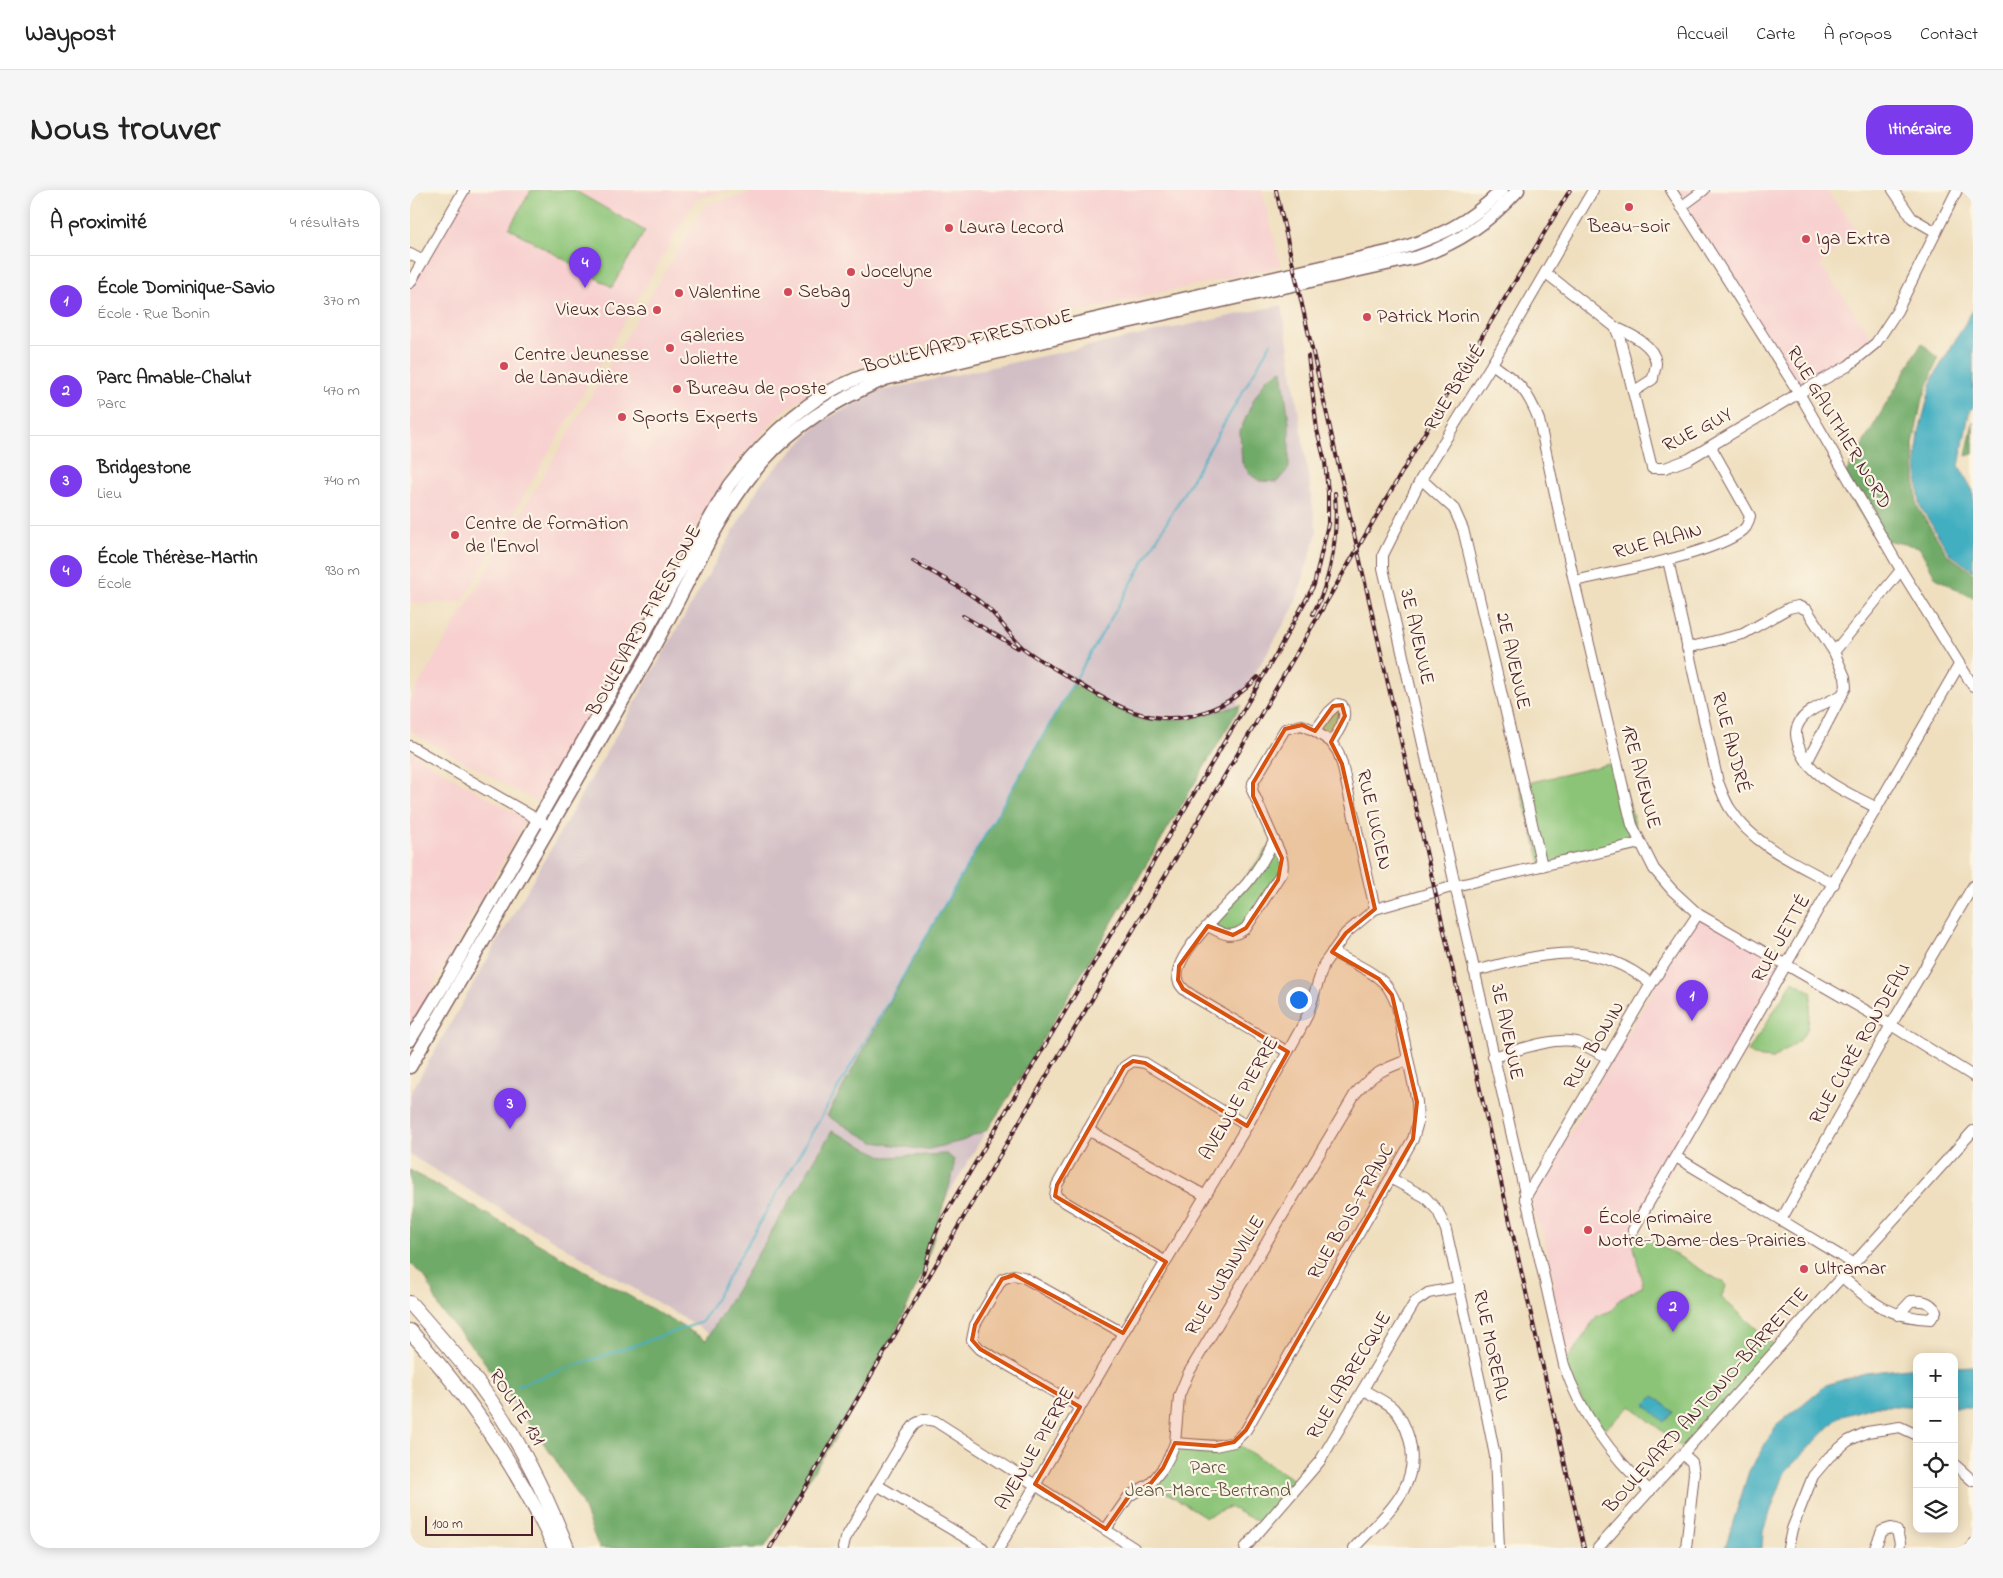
<!DOCTYPE html>
<html lang="fr">
<head>
<meta charset="utf-8">
<style>
  :root { --surface:#fff; --page:#f6f6f6; --text:#222; --muted:#767676; --line:#e0e0e0; --accent:#7c3aed }
  body { margin:0; font-family:"Indie Flower",sans-serif; background:var(--page); color:var(--text) }
  .controls { position:absolute; right:15px; bottom:15px; display:grid; overflow:hidden; border-radius:10px; box-shadow:0 2px 12px #0003 }
  .controls button { width:45px; height:45px; display:grid; place-items:center; padding:0; border:0; border-bottom:1px solid var(--line); background:var(--surface); color:var(--text); font:25px sans-serif }
  .scale { position:absolute; left:15px; bottom:12px; width:108px; box-sizing:border-box; padding-left:5px; border:2px solid #4a1f2b; border-top:0; font-size:14px; line-height:18px; white-space:nowrap; color:#4a1f2b; -webkit-text-stroke:4px #fcf5e5; paint-order:stroke }
  .you { position:absolute; left:888px; top:809px; width:18px; height:18px; margin:-12px; border:4px solid #fff; border-radius:50%; background:#1a73e8; box-shadow:0 0 0 8px #1a73e833 }
  .badge { display:grid; place-items:center; width:32px; height:32px; border-radius:50%; background:var(--accent); color:#fff; font-size:16px; font-weight:700 }
  .pin { position:absolute; translate:-50% -41px; filter:drop-shadow(0 1px 2px #0008) }
  .pin::after { content:''; position:absolute; top:26px; width:18px; height:15px; background:inherit; clip-path:polygon(0 0,100% 0,50% 100%) }
  .list { margin:0; padding:0; list-style:none }
  h2 { display:flex; justify-content:space-between; align-items:center; height:65px; margin:0; padding:0 20px; font-size:21px }
  h2 small { font-size:16px; font-weight:400; color:var(--muted) }
  .list li { display:grid; grid-template-columns:32px 1fr auto; gap:15px; align-items:center; box-sizing:border-box; height:90px; padding:0 20px; border-top:1px solid var(--line) }
  .list b { display:block; font-size:19px; white-space:nowrap }
  .list p { margin:0; font-size:16px; white-space:nowrap; color:var(--muted) }
  .list em { font-size:16px; font-style:normal; color:var(--muted) }
  .icon { flex:none; width:28px; height:28px; fill:none; stroke:currentColor; stroke-width:2; stroke-linecap:round; stroke-linejoin:round }
  .map { position:relative; flex:none; width:1563px; height:1358px; overflow:hidden; border-radius:20px }
  header { display:flex; align-items:center; gap:30px; box-sizing:border-box; height:70px; padding:0 25px; background:var(--surface); border-bottom:1px solid var(--line) }
  header strong { font-size:24px }
  nav { display:flex; gap:28px; margin-inline-start:auto; font-size:18px }
  .intro { display:flex; align-items:center; justify-content:space-between; box-sizing:border-box; height:120px; padding:0 30px }
  h1 { margin:0; font-size:35px }
  .button { padding:12px 22px; border-radius:20px; background:var(--accent); color:#fff; font-size:18px; font-weight:700 }
  main { display:flex; gap:30px; padding:0 30px }
  aside { flex:1; background:var(--surface); border-radius:20px; box-shadow:0 2px 12px #0003 }
  .map>svg:first-child { display:block }
  .built { fill:#f7d0cf }
  .industrial { fill:#d2bec5 }
  .green { fill:#8bc477; stroke:#6a7251 }
  .forest { fill:#70aa68; stroke:#5d644a }
  .water { fill:#43afc1; stroke:#466776 }
  .lines { fill:none; stroke-linecap:round; stroke-linejoin:round }
  .stream { stroke:#43afc1; stroke-width:2 }
  .minor-casing { stroke:#84625f; stroke-width:12 }
  .major-casing { stroke:#84625f; stroke-width:15 }
  .highway-casing { stroke:#84625f; stroke-width:16 }
  .minor { stroke:#fff; stroke-width:10 }
  .major { stroke:#fff; stroke-width:12 }
  .highway { stroke:#fff; stroke-width:14 }
  .rail-casing { stroke:#4a1f2b; stroke-width:4 }
  .rail { stroke:#fcf5e5; stroke-width:2; stroke-dasharray:5.5; stroke-linecap:butt }
  .marked { fill:#d8530f; fill-opacity:0.2; stroke:#d8530f; stroke-width:4; stroke-linejoin:round }
  .poi-dot { fill:#d1495b; stroke:#fcf5e5; stroke-width:2 }
  .labels { text-anchor:middle; dominant-baseline:central; stroke-width:4.5; stroke-linejoin:round; paint-order:stroke }
  .poi-label { font-size:20px; fill:#4a1f2b; stroke:#fcf5e5; text-anchor:start }
  .street-label { font-size:20px; fill:#4a1f2b; stroke:#fcf5e5 }
  .park-label { font-size:20px; fill:#5e5142; stroke:#fcf5e5 }
</style>
</head>
<body>
<header>
<strong>Waypost</strong>
<nav><a>Accueil</a><a>Carte</a><a>À propos</a><a>Contact</a></nav>
</header>
<div class="intro"><h1>Nous trouver</h1><a class="button">Itinéraire</a></div>
<main>
<aside>
<h2>À proximité<small>4 résultats</small></h2>
<ul class="list">
<li><span class="badge">1</span><div><b>École Dominique-Savio</b><p>École · Rue Bonin</p></div><em>370 m</em></li>
<li><span class="badge">2</span><div><b>Parc Amable-Chalut</b><p>Parc</p></div><em>470 m</em></li>
<li><span class="badge">3</span><div><b>Bridgestone</b><p>Lieu</p></div><em>740 m</em></li>
<li><span class="badge">4</span><div><b>École Thérèse-Martin</b><p>École</p></div><em>930 m</em></li>
</ul>
</aside>
<div class="map">
<svg width="1563" height="1358" viewBox="0 0 1563 1358">
  <rect width="100%" height="100%" fill="#fcf5e5"/>
  <filter id="ink" filterUnits="userSpaceOnUse"><feTurbulence type="fractalNoise" baseFrequency=".02" numOctaves="2"/><feDisplacementMap in="SourceGraphic" scale="10" xChannelSelector="R" yChannelSelector="G"/><feConvolveMatrix kernelMatrix="1 2 1 2 8 2 1 2 1" color-interpolation-filters="sRGB"/></filter>
  <filter id="wash" filterUnits="userSpaceOnUse"><feTurbulence type="fractalNoise" baseFrequency=".0096" numOctaves="4" result="noise"/><feDisplacementMap in="SourceGraphic" scale="20" xChannelSelector="R" yChannelSelector="G"/><feGaussianBlur stdDeviation="1.12" result="paint"/><feColorMatrix in="noise" values="0 0 0 0 0 0 0 0 0 0 0 0 0 0 0 0 0 1.4 0 .05"/><feComposite in="paint" operator="in"/></filter>
  <g filter="url(#wash)">
    <rect width="100%" height="100%" fill="#efdfbf"/>
    <g class="built">
      <polygon points="57,0 319,0 286,9 52,412 0,413 0,99"/>
      <polygon points="350,0 852,0 871,76 488,161 429,185 371,222 320,280 127,612 0,541 0,509 295,15"/>
      <polygon points="1267,0 1416,0 1448,42 1410,74 1463,149 1445,165 1388,198"/>
      <polygon points="0,562 116,630 0,837"/>
      <polygon points="1288,724 1377,775 1222,1049 1233,1097 1209,1110 1201,1121 1187,1126 1157,1171 1143,1104 1145,1095 1133,1041 1127,1033 1123,1011 1179,909"/>
    </g>
    <polygon class="industrial" points="872,115 907,343 884,417 416,1213 0,965 0,904 351,293 410,233 465,202"/>
    <g class="green">
      <polygon points="121,0 164,0 235,41 202,97 99,38"/>
      <polygon points="928,514 935,520 921,552 905,541"/>
      <polygon points="1208,572 1230,653 1132,676 1109,595"/>
      <polygon points="864,650 874,675 836,738 823,745 798,736"/>
      <polygon points="1383,791 1402,802 1397,840 1390,850 1363,869 1351,868 1338,862"/>
      <polygon points="1226,1041 1317,1095 1311,1107 1368,1158 1273,1258 1221,1216 1189,1244 1154,1175 1187,1126 1201,1121 1209,1110 1233,1096 1222,1048"/>
      <polygon points="824,1252 890,1294 854,1335 819,1317 796,1327 741,1293 765,1253"/>
    </g>
    <g class="forest">
      <polygon points="1512,153 1528,168 1511,214 1503,255 1507,316 1537,364 1563,383 1563,408 1526,388 1509,357 1465,348 1431,291"/>
      <polygon points="872,180 879,232 879,278 867,292 850,291 841,285 832,273 830,241 844,209 857,188"/>
      <polygon points="1563,232 1563,264 1556,266"/>
      <polygon points="663,494 731,530 779,529 831,515 595,913 577,940 552,951 515,960 464,952 417,926 498,779"/>
      <polygon points="422,941 475,967 537,964 544,970 544,980 514,1080 482,1149 424,1250 354,1358 189,1358 172,1314 145,1269 70,1166 31,1121 17,1090 0,1073 0,980 296,1150"/>
    </g>
    <g class="water">
      <polygon points="1563,120 1563,217 1559,223 1549,276 1563,301 1563,381 1539,363 1510,316 1506,272 1509,242 1523,188"/>
      <polygon points="1563,1176 1563,1217 1544,1217 1544,1177"/>
      <polygon points="1507,1177 1507,1216 1466,1216 1429,1227 1375,1282 1353,1341 1352,1358 1315,1358 1339,1281 1366,1236 1416,1195 1455,1183"/>
      <polygon points="1244,1206 1263,1222 1254,1232 1235,1215"/>
    </g>
    <g class="lines">
      <polyline class="stream" points="108,1195 292,1132 861,153"/>
    </g>
  </g>
  <g filter="url(#ink)">
    <g class="lines">
      <g class="minor-casing">
        <g id="minor">
          <path d="M1183,0L1082,174L1011,289L973,365V378L1154,1175C1171,1224 1202,1267 1240,1301"/>
          <polyline points="1261,0 1389,203 1491,380 1563,496"/>
          <polyline points="1483,0 1502,28 1526,42"/>
          <polyline points="1271,17 1294,0"/>
          <polyline points="0,64 13,71"/>
          <polyline points="1136,83 1205,137 1210,149 1242,278 1255,278 1279,269 1389,203 1438,176 1466,153 1487,121 1547,0"/>
          <polyline points="0,93 54,0"/>
          <path d="M1205,137C1220,144 1244,154 1246,173C1246,178 1243,184 1243,189L1223,202"/>
          <path d="M1082,174C1109,193 1117,199 1129,230L1164,391L1222,635L1244,679L1262,700L1288,724L1481,835L1563,886"/>
          <polyline points="1011,289 1044,319 1053,339 1132,676"/>
          <path d="M1258,370L1308,592C1312,601 1315,612 1321,620C1344,656 1388,674 1424,694"/>
          <path d="M1164,391C1199,383 1317,362 1336,337C1338,334 1339,329 1340,326L1301,257"/>
          <polyline points="1277,458 1333,444 1379,418 1388,416 1397,420 1424,462 1435,487 1436,497 1397,572"/>
          <polyline points="1424,462 1491,380"/>
          <path d="M1432,505C1419,512 1394,520 1388,535C1385,540 1386,548 1388,554C1398,588 1439,603 1467,618"/>
          <path d="M921,552L905,541L919,522L928,514L932,515C939,527 928,542 921,552L928,562L932,574L965,719"/>
          <polyline points="0,556 139,636"/>
          <path d="M798,736C813,744 821,750 836,738L872,682C875,670 869,661 864,650"/>
          <path d="M1064,781C1131,765 1182,746 1241,794"/>
          <path d="M878,862L783,806C777,802 769,797 768,789C762,764 822,712 838,692C848,679 857,665 864,650L842,600L843,593L875,539L892,535L905,541"/>
          <path d="M1083,867C1105,861 1145,846 1167,852C1177,856 1188,863 1198,868"/>
          <polyline points="678,940 794,1005"/>
          <polyline points="1266,967 1444,1074"/>
          <polyline points="982,989 1015,1007 1028,1021 1036,1040 1071,1196 1085,1266 1089,1358"/>
          <polyline points="1115,1008 1241,794 1288,724"/>
          <polyline points="1371,1030 1481,835 1563,696"/>
          <polyline points="1223,1040 1549,475"/>
          <polyline points="756,1072 645,1006 647,995 714,877 723,871 735,873 837,936"/>
          <path d="M1432,1087C1464,1114 1478,1127 1521,1129L1526,1121C1520,1111 1512,1110 1501,1111L1488,1125"/>
          <polyline points="670,1217 570,1159 562,1150 565,1135 592,1089 604,1085 613,1087 713,1143"/>
          <path d="M765,1253L805,1256L824,1252L836,1240L1003,949L1008,932L1007,912L987,816C984,809 981,801 976,795C962,780 939,771 922,762"/>
          <polyline points="1273,1264 1282,1272 1284,1283 1276,1358"/>
          <polyline points="1544,1274 1563,1291"/>
          <polyline points="467,1295 573,1358"/>
          <path d="M696,1339L719,1306L741,1293L753,1278L759,1267L765,1253L769,1206L778,1184L945,904C962,884 973,879 998,870"/>
          <polyline points="433,1358 435,1349 497,1244 505,1234 514,1229 525,1231 724,1358"/>
          <polyline points="589,1358 713,1143 837,936 890,840 897,826 914,774 936,743 965,719 1045,696 1230,653"/>
          <polyline points="835,1358 910,1271 1005,1112 1018,1103 1049,1097"/>
          <path d="M944,1358C974,1325 1013,1297 999,1248C996,1238 991,1226 983,1218C975,1211 963,1206 954,1200"/>
          <polyline points="1188,1358 1563,941"/>
          <polyline points="1378,1358 1382,1339 1403,1286 1419,1267 1438,1251 1457,1242 1490,1237 1507,1245"/>
          <polyline points="1465,1358 1472,1341 1481,1338 1487,1341 1490,1353 1489,1358"/>
          <polyline points="1561,1358 1563,1354"/>
        </g>
      </g>
      <g class="major-casing">
        <g id="major">
          <path d="M0,850L39,786L319,295C346,260 377,227 415,204C470,172 541,163 603,148C730,118 858,89 986,60C1030,46 1058,34 1092,0"/>
          <path d="M0,877C80,739 161,602 240,463C276,401 307,322 355,269C388,232 430,208 475,189L690,138L1008,67C1050,52 1078,33 1108,0"/>
        </g>
      </g>
      <g class="highway-casing">
        <g id="highway">
          <path d="M0,1113C24,1140 49,1168 71,1197C107,1245 135,1302 157,1358"/>
          <path d="M0,1141C60,1207 107,1277 145,1358"/>
        </g>
      </g>
      <use href="#minor" class="minor"/>
      <use href="#major" class="major"/>
      <use href="#highway" class="highway"/>
      <g class="rail-casing">
        <g id="rail">
          <polyline points="866,0 1174,1358"/>
          <path d="M503,371C526,385 553,397 574,415C589,427 598,444 612,457C626,469 644,478 660,488C680,501 701,514 724,522C770,538 815,521 848,487"/>
          <path d="M903,424C923,386 928,345 925,303"/>
          <polyline points="553,426 608,458"/>
          <polyline points="511,1090 524,1047 531,1031 864,468 904,395 918,334 918,302 915,272 907,240 898,166"/>
          <polyline points="360,1358 614,924 843,538 1038,203 1160,0"/>
        </g>
      </g>
      <use href="#rail" class="rail"/>
    </g>
  </g>
  <path class="marked" d="M932,515L935,526L921,552L932,574L965,719L936,743L922,762L969,789L982,805L1007,912L1003,949L836,1240L824,1252L805,1256L765,1253L753,1278L741,1293L719,1306L696,1339L625,1294L670,1217L570,1159L562,1150L565,1135L592,1089L604,1085L713,1143L756,1072L645,1006L647,995L714,877L723,871L735,873L837,936L878,862L773,799L768,790L769,776L798,736L823,745L836,738L868,690L872,668L843,606V593L875,539L892,535L905,541L923,516Z"/>
  <g class="poi-dot">
    <circle cx="1219" cy="17" r="5"/>
    <circle cx="539" cy="38" r="5"/>
    <circle cx="1396" cy="49" r="5"/>
    <circle cx="441" cy="82" r="5"/>
    <circle cx="378" cy="102" r="5"/>
    <circle cx="269" cy="103" r="5"/>
    <circle cx="247" cy="120" r="5"/>
    <circle cx="957" cy="127" r="5"/>
    <circle cx="260" cy="158" r="5"/>
    <circle cx="94" cy="176" r="5"/>
    <circle cx="267" cy="199" r="5"/>
    <circle cx="212" cy="227" r="5"/>
    <circle cx="45" cy="345" r="5"/>
    <circle cx="1178" cy="1040" r="5"/>
    <circle cx="1394" cy="1079" r="5"/>
  </g>
  <g class="labels">
    <g class="poi-label">
      <text x="1219" y="37" text-anchor="middle">Beau-soir</text>
      <text x="549" y="38">Laura Lecord</text>
      <text x="1406" y="49">Iga Extra</text>
      <text x="451" y="82">Jocelyne</text>
      <text x="388" y="102">Sebag</text>
      <text x="279" y="103">Valentine</text>
      <text x="237" y="120" text-anchor="end">Vieux Casa</text>
      <text x="967" y="127">Patrick Morin</text>
      <text x="270" y="146">Galeries<tspan x="270" dy="23">Joliette</tspan></text>
      <text x="104" y="165">Centre Jeunesse<tspan x="104" dy="23">de Lanaudière</tspan></text>
      <text x="277" y="199">Bureau de poste</text>
      <text x="222" y="227">Sports Experts</text>
      <text x="55" y="334">Centre de formation<tspan x="55" dy="23">de l'Envol</tspan></text>
      <text x="1188" y="1028">École primaire<tspan x="1188" dy="23">Notre-Dame-des-Prairies</tspan></text>
      <text x="1404" y="1079">Ultramar</text>
    </g>
    <g class="street-label">
      <text transform="translate(558 152) rotate(-14)">BOULEVARD FIRESTONE</text>
      <text transform="translate(1046 198) rotate(-58)">RUE BRÛLÉ</text>
      <text transform="translate(1428 238) rotate(59)">RUE GAUTHIER NORD</text>
      <text transform="translate(1288 241) rotate(-27)">RUE GUY</text>
      <text transform="translate(1248 352) rotate(-15)">RUE ALAIN</text>
      <text transform="translate(235 431) rotate(-61)">BOULEVARD FIRESTONE</text>
      <text transform="translate(1006 447) rotate(77)">3E AVENUE</text>
      <text transform="translate(1102 471) rotate(77)">2E AVENUE</text>
      <text transform="translate(1320 553) rotate(75)">RUE ANDRÉ</text>
      <text transform="translate(1230 587) rotate(75)">1RE AVENUE</text>
      <text transform="translate(963 630) rotate(77)">RUE LUCIEN</text>
      <text transform="translate(1372 749) rotate(-60)">RUE JETTÉ</text>
      <text transform="translate(1096 842) rotate(78)">3E AVENUE</text>
      <text transform="translate(1451 854) rotate(-60)">RUE CURÉ RONDEAU</text>
      <text transform="translate(1185 856) rotate(-59)">RUE BONIN</text>
      <text transform="translate(830 909) rotate(-60)">AVENUE PIERRE</text>
      <text transform="translate(942 1022) rotate(-60)">RUE BOIS-FRANC</text>
      <text transform="translate(816 1086) rotate(-59)">RUE JUBINVILLE</text>
      <text transform="translate(1080 1156) rotate(78)">RUE MOREAU</text>
      <text transform="translate(940 1186) rotate(-59)">RUE LABRECQUE</text>
      <text transform="translate(1297 1211) rotate(-48)">BOULEVARD ANTONIO-BARRETTE</text>
      <text transform="translate(106 1218) rotate(57)">ROUTE 131</text>
      <text transform="translate(626 1259) rotate(-60)">AVENUE PIERRE</text>
    </g>
    <g class="park-label">
      <text x="798" y="1278">Parc<tspan x="798" dy="23">Jean-Marc-Bertrand</tspan></text>
    </g>
  </g>
</svg>
<div class="controls">
<button>+</button>
<button>−</button>
<button><svg class="icon" aria-label="locate" viewBox="0 0 24 24"><circle cx="12" cy="12" r="6"/><path d="M12 2v4M12 18v4M2 12h4M18 12h4"/></svg></button>
<button><svg class="icon" aria-label="layers" viewBox="0 0 24 24"><path d="M12 4l9 5-9 5-9-5zM3 14l9 5 9-5"/></svg></button>
</div>
<div class="scale">100 m</div>
<div class="you"></div>
<div class="pin badge" style="left:1282px;top:831px">1</div>
<div class="pin badge" style="left:1263px;top:1142px">2</div>
<div class="pin badge" style="left:100px;top:939px">3</div>
<div class="pin badge" style="left:175px;top:98px">4</div>
</div>
</main>
</body>
</html>
